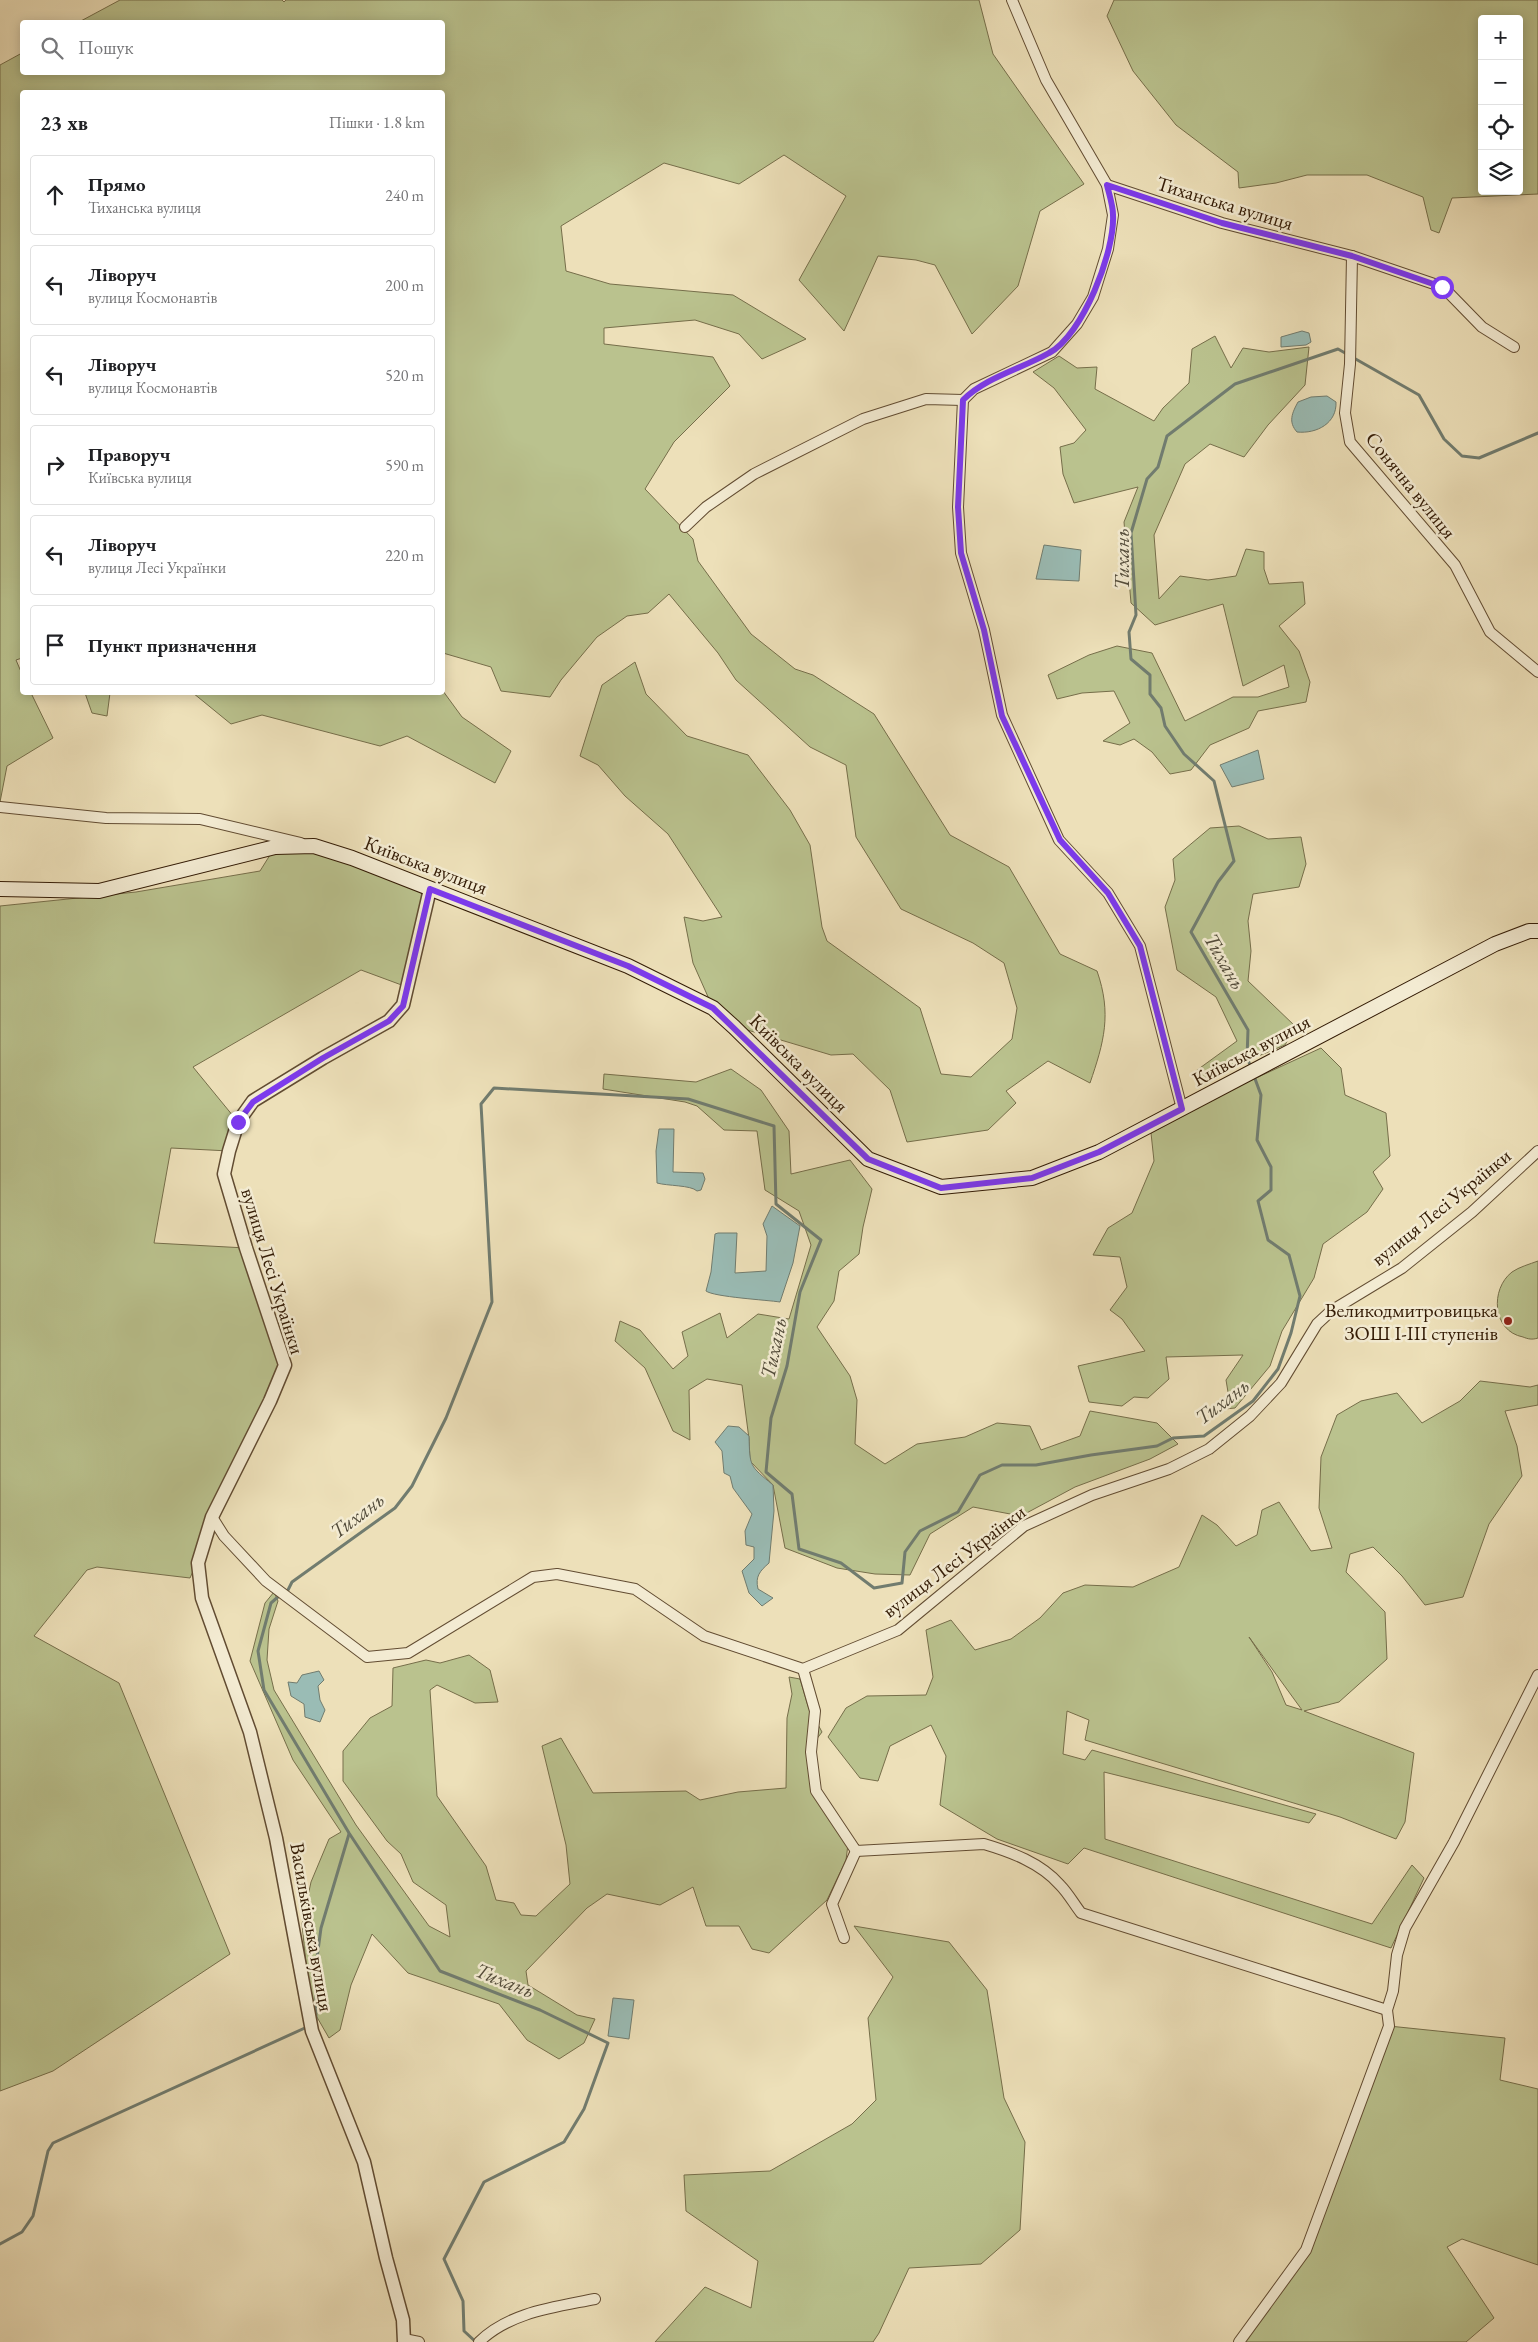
<!DOCTYPE html>
<html lang="uk">
<head>
<meta charset="utf-8">
<style>
  :root { --surface:#fff; --page:#f6f6f6; --text:#202124; --muted:#757577; --line:#e0e0e0 }
  body { margin:0; font-family:"EB Garamond",serif; background:var(--page); color:var(--text) }
  .controls { position:absolute; right:15px; top:15px; display:grid; overflow:hidden; border-radius:5px; box-shadow:0 2px 12px #0003 }
  .controls button { width:45px; height:45px; display:grid; place-items:center; padding:0; border:0; border-bottom:1px solid var(--line); background:var(--surface); color:var(--text); font:25px sans-serif }
  .stop { position:absolute; width:15px; height:15px; margin:-11px; border:4px solid #7c3aed; border-radius:50%; background:#fff }
  .stop.end { background:#7c3aed; border-color:#fff; box-shadow:0 1px 5px #0008 }
  .list { margin:0; padding:0; list-style:none }
  h2 { display:flex; justify-content:space-between; align-items:center; height:65px; margin:0; padding:0 20px; font-size:21px }
  h2 small { font-size:16px; font-weight:400; color:var(--muted) }
  .list li { display:grid; grid-template-columns:32px 1fr auto; gap:15px; align-items:center; box-sizing:border-box; height:80px; margin:0 10px 10px; padding:0 10px; border:1px solid var(--line); border-radius:5px }
  .list b { display:block; font-size:19px; white-space:nowrap }
  .list p { margin:0; font-size:16px; white-space:nowrap; color:var(--muted) }
  .list em { font-size:16px; font-style:normal; color:var(--muted) }
  .icon { flex:none; width:28px; height:28px; fill:none; stroke:currentColor; stroke-width:2; stroke-linecap:round; stroke-linejoin:round }
  .map { position:relative; flex:none; width:1538px; height:2342px; overflow:hidden }
  .search { position:absolute; background:var(--surface); box-shadow:0 2px 12px #0003; left:20px; top:20px; width:425px; height:55px; display:flex; align-items:center; gap:12px; box-sizing:border-box; padding:0 18px; border-radius:5px; color:var(--muted); font-size:19px }
  .panel { position:absolute; background:var(--surface); box-shadow:0 2px 12px #0003; left:20px; top:90px; width:425px; height:605px; border-radius:5px }
  .map>svg:first-child { display:block }
  .green { fill:#bac28e; stroke:#766e4a; fill-rule:evenodd }
  .water { fill:#9abcb5; stroke:#717c6f }
  .lines { fill:none; stroke-linecap:round; stroke-linejoin:round }
  .stream { stroke:#717c6f; stroke-width:3 }
  .minor-casing { stroke:#624c32; stroke-width:12 }
  .tertiary-casing { stroke:#624c32; stroke-width:15 }
  .secondary-casing { stroke:#331b05; stroke-width:16 }
  .minor { stroke:#f3ebd2; stroke-width:10 }
  .tertiary { stroke:#f3ebd2; stroke-width:12 }
  .secondary { stroke:#f3ebd2; stroke-width:14 }
  .route { stroke:#7c3aed; stroke-width:6 }
  .poi-dot { fill:#8f2418; stroke:#f3ebd2; stroke-width:2 }
  .labels { text-anchor:middle; dominant-baseline:central; stroke-width:5; stroke-linejoin:round; paint-order:stroke }
  .street-label { font-size:20px; fill:#331b05; stroke:#f3ebd2 }
  .poi-label { font-size:20px; fill:#331b05; stroke:#f3ebd2; text-anchor:end }
  .water-label { font-size:21px; font-style:italic; fill:#524b3a; stroke:#f3ebd2 }
</style>
</head>
<body>
<div class="map">
<svg width="1538" height="2342" viewBox="0 0 1538 2342">
  <rect width="100%" height="100%" fill="#ede0b9"/>
  <filter id="stains"><feTurbulence type="fractalNoise" baseFrequency=".004" numOctaves="4"/><feColorMatrix values="0 0 0 0 .2 0 0 0 0 .09 0 0 0 0 .02 0 0 0 .5 -.17"/></filter>
  <radialGradient id="worn" r=".72"><stop offset=".6" stop-color="#630" stop-opacity="0"/><stop offset="1" stop-color="#630" stop-opacity=".3"/></radialGradient>
  <g class="green">
    <path d="M120,0H282L284,2L286,0H979L993,54L1084,184L1040,211L1018,286L972,334L935,265L916,260L878,256L844,331L799,280L846,196L784,155L739,184L664,163L561,226L566,271L610,284L733,295L806,339L762,359L739,334L695,320L604,328V344L713,357L730,386L674,442L645,489L693,539L698,561L751,634L795,669L813,675L874,714L950,835L1009,867L1060,954L1097,971C1112,1014 1104,1042 1090,1083L1048,1061L1006,1091L1016,1103L988,1130L907,1142L890,1090L853,1054L831,1055L734,1026L713,1008L693,963L684,917L703,921L722,917L668,834L625,796L598,765L580,756L602,685L635,662L646,694L687,736L748,755L790,810L810,845L822,927L827,941L920,1008L941,1074L971,1077L1012,1039L1017,1008L1004,963L973,943L901,909L856,837L846,765L810,747L736,680L718,653L669,594L648,613L627,616L597,637L561,680L550,697L501,691L491,667L443,653L442,92H22V658L16,660L22,674V692L31,693L53,738L7,766L0,802V65L22,53V72H442V22H79Z"/>
    <path d="M1114,0H1538V194L1452,198L1439,233L1431,230L1423,197L1367,175H1307L1276,183L1239,188L1238,172L1176,125L1133,71L1107,16ZM1482,19H1519V191H1482Z"/>
    <polygon points="1215,336 1231,368 1243,348 1269,352 1309,347 1305,385 1268,425 1244,457 1210,444 1185,464 1154,535 1159,599 1180,576 1208,580 1236,576 1246,549 1264,552 1264,569 1269,584 1303,582 1305,604 1279,626 1299,651 1310,682 1306,702 1258,711 1249,728 1210,745 1191,770 1170,774 1152,752 1134,739 1120,745 1103,741 1130,723 1114,691 1082,693 1057,699 1048,675 1089,655 1117,646 1152,653 1185,721 1233,697 1258,697 1289,687 1284,665 1243,686 1223,604 1155,625 1131,603 1124,522 1138,487 1074,503 1063,474 1060,447 1074,443 1086,430 1054,388 1033,372 1059,356 1077,368 1097,367 1095,389 1154,421 1163,408 1189,383 1192,349"/>
    <polygon points="443,691 462,717 511,751 495,783 407,736 380,746 262,715 231,724 193,693 442,692"/>
    <polygon points="85,693 110,693 107,716 92,713"/>
    <polygon points="1239,826 1268,839 1301,837 1306,864 1299,887 1253,894 1248,921 1251,951 1248,981 1295,1026 1285,1045 1198,1081 1193,1073 1237,1041 1216,997 1177,970 1165,907 1175,880 1173,859 1210,828"/>
    <polygon points="314,846 430,889 407,987 361,970 193,1067 238,1122 229,1151 171,1148 154,1243 246,1248 285,1365 190,1578 97,1567 87,1570 34,1636 119,1683 230,1954 53,2071 0,2091 0,906 136,892 260,871 275,847"/>
    <polygon points="1321,1048 1341,1068 1345,1095 1386,1113 1390,1156 1373,1172 1383,1189 1367,1212 1323,1244 1314,1278 1282,1331 1270,1366 1235,1408 1225,1409 1229,1398 1226,1380 1243,1355 1166,1357 1169,1379 1148,1398 1134,1397 1122,1406 1089,1402 1078,1366 1145,1351 1122,1319 1110,1310 1127,1287 1120,1257 1093,1255 1108,1228 1132,1213 1154,1161 1151,1133 1243,1084"/>
    <polygon points="731,1069 761,1090 789,1131 791,1174 850,1160 872,1189 863,1227 859,1254 839,1271 834,1301 817,1327 850,1376 857,1400 855,1444 885,1464 917,1444 965,1437 997,1423 1030,1426 1041,1450 1080,1436 1090,1411 1157,1423 1178,1444 1150,1459 1075,1487 1021,1516 973,1507 930,1534 910,1575 875,1574 837,1568 785,1548 773,1485 750,1461 749,1439 742,1385 707,1379 689,1390 690,1440 673,1431 645,1368 615,1341 620,1321 640,1330 673,1369 688,1356 682,1332 720,1313 727,1338 758,1314 789,1319 811,1245 799,1211 765,1190 757,1131 724,1130 697,1106 685,1102 603,1089 604,1074 696,1082"/>
    <path d="M1538,1261V1338C1532,1340 1528,1339 1523,1337C1492,1331 1490,1289 1512,1272C1519,1267 1530,1264 1538,1261Z"/>
    <path d="M1480,1381L1530,1387L1538,1385V1405L1505,1411L1517,1446L1522,1476L1489,1524L1463,1597L1425,1605L1402,1576L1373,1547L1350,1554L1346,1572L1385,1612L1387,1659L1339,1702L1304,1711L1414,1753L1405,1822L1396,1839L1340,1817L1085,1740L1089,1720L1067,1711L1063,1754L1085,1760L1092,1750L1316,1814L1309,1823L1104,1772L1105,1839L1372,1924L1412,1865L1424,1878L1391,1948L1084,1848L1068,1864L997,1839L940,1805L946,1756L931,1725L890,1746L878,1781L860,1778L828,1737L846,1708L867,1696L926,1695L933,1677L926,1630L951,1620L975,1650L1011,1639L1040,1618L1063,1593L1085,1585L1133,1587L1179,1567L1202,1515L1217,1525L1236,1546L1257,1535L1262,1510L1279,1502L1311,1551L1332,1548L1319,1508L1321,1457L1337,1415L1361,1401L1397,1393L1422,1423L1460,1401ZM1249,1637L1302,1710L1286,1705L1272,1672Z"/>
    <polygon points="274,1592 278,1601 269,1629 267,1660 274,1690 356,1825 429,1926 450,1937 446,1905 413,1882 401,1854 387,1841 343,1781 343,1751 370,1718 392,1706 393,1668 426,1660 440,1663 469,1655 490,1670 498,1702 475,1703 437,1685 430,1690 437,1796 486,1866 496,1900 514,1903 521,1915 536,1916 570,1884 566,1845 542,1746 561,1738 593,1793 686,1791 700,1800 738,1792 786,1788 787,1718 792,1694 789,1677 800,1679 808,1706 822,1732 806,1753 829,1820 848,1844 846,1860 827,1900 769,1953 752,1949 739,1926 706,1926 693,1887 660,1905 607,1894 587,1908 526,1971 528,1985 577,2015 595,2019 584,2043 559,2059 527,2040 499,2004 408,1973 372,1934 351,1985 340,2030 329,2038 310,2005 302,1924 311,1882 329,1839 341,1832 293,1760 250,1661 265,1603"/>
    <polygon points="854,1926 949,1942 987,1990 1004,2098 1025,2142 1020,2230 981,2264 909,2268 879,2333 873,2342 655,2342 705,2287 751,2308 758,2261 686,2211 684,2175 770,2171 852,2124 876,2100 868,2018 893,1977"/>
    <polygon points="1389,2026 1505,2038 1500,2080 1538,2089 1538,2265 1462,2239 1447,2247 1494,2318 1466,2342 1239,2342 1306,2250"/>
  </g>
  <g class="water">
    <polygon points="1302,331 1309,333 1311,342 1306,345 1281,347 1281,337"/>
    <path d="M1327,396L1336,402C1337,423 1317,434 1297,432C1288,422 1292,413 1298,402L1311,397Z"/>
    <polygon points="1044,545 1081,550 1079,581 1036,579"/>
    <polygon points="1258,750 1264,779 1232,787 1220,765"/>
    <path d="M659,1129H674L673,1172L703,1173L705,1179L701,1190L697,1191C691,1185 667,1186 657,1183L656,1151Z"/>
    <path d="M772,1206L800,1226L793,1263L780,1302C767,1300 714,1297 706,1291L711,1272L715,1234L718,1233H737L735,1273L766,1271L767,1236L763,1224Z"/>
    <path d="M728,1426L739,1427L749,1436C750,1467 749,1465 773,1485L774,1511L769,1563C760,1571 755,1576 758,1589L773,1598L762,1606L749,1593L742,1571L754,1559V1547L746,1545L745,1531L752,1514L733,1488L730,1476L724,1473L722,1451L715,1442Z"/>
    <polygon points="319,1671 324,1680 318,1686 320,1700 325,1710 320,1722 305,1717 304,1704 291,1696 288,1682 297,1683 302,1675"/>
    <polygon points="613,1998 634,2000 629,2039 608,2036"/>
  </g>
  <g class="lines">
    <g class="stream">
      <polyline points="1251,1067 1247,1058 1248,1030 1191,932 1218,882 1234,861 1214,781 1184,754 1165,726 1161,708 1150,694 1150,675 1131,659 1129,632 1136,615 1131,533 1147,479 1158,467 1167,436 1235,384 1338,349 1419,395 1444,439 1462,456 1479,458 1538,433"/>
      <polyline points="288,1590 292,1582 395,1508 412,1486 446,1418 492,1302 481,1104 494,1088 688,1099 774,1126 776,1204 821,1240 800,1292 787,1366 771,1418 766,1472 792,1494 799,1549 841,1563 874,1588 902,1583 905,1552 920,1531 958,1512 980,1475 1002,1465 1036,1465 1091,1455 1157,1446 1173,1438 1204,1436 1253,1401 1278,1369 1291,1333 1300,1296 1289,1255 1268,1240 1258,1201 1271,1190 1271,1167 1257,1140 1261,1095 1254,1076"/>
      <polyline points="279,1596 271,1603 258,1651 264,1690 349,1833 440,1971 540,2010 608,2043 584,2109 564,2142 484,2182 444,2259 463,2301 464,2331 476,2342"/>
      <polyline points="316,2020 316,1965 321,1928 349,1834"/>
      <polyline points="0,2244 22,2232 33,2216 48,2151 53,2143 307,2027"/>
    </g>
    <g class="minor-casing">
      <g id="minor">
        <polyline points="1012,0 1046,80 1107,185 1113,215 1108,249 1093,297 1077,324 1052,352 974,389 963,400 958,507 961,553 984,630 1002,715 1059,840 1108,893 1140,946 1182,1109"/>
        <polyline points="1107,185 1222,223 1352,256 1443,287 1482,327 1514,347"/>
        <polyline points="1352,256 1350,364 1345,413 1350,442 1455,565 1490,632 1538,672"/>
        <polyline points="685,527 706,507 754,474 863,419 926,399 963,400"/>
        <polyline points="0,807 106,818 200,819 301,843"/>
        <polyline points="212,1517 224,1536 266,1581 367,1657 408,1653 533,1577 557,1574 635,1589 704,1636 803,1669 898,1630 1024,1526 1092,1495 1169,1469 1209,1449 1250,1416 1281,1383 1317,1324 1331,1311 1402,1268 1472,1212 1538,1151"/>
        <path d="M803,1669L815,1711L811,1752L816,1791L856,1851L984,1844C1011,1852 1041,1863 1060,1885C1068,1893 1074,1904 1081,1913L1387,2010L1393,1991L1397,1955L1405,1928L1454,1842L1538,1675"/>
        <polyline points="844,1938 832,1904 856,1851"/>
        <polyline points="404,2339 419,2342"/>
        <path d="M479,2342C509,2312 556,2307 595,2299"/>
        <polyline points="1239,2342 1306,2250 1389,2026 1387,2010"/>
      </g>
    </g>
    <g class="tertiary-casing">
      <polyline id="tertiary" points="404,2342 403,2320 386,2258 364,2162 312,2031 276,1838 250,1732 202,1598 198,1563 212,1517 270,1401 285,1365 246,1248 224,1174 229,1151 238,1122 253,1101 323,1058 389,1021 403,1005 430,889"/>
    </g>
    <g class="secondary-casing">
      <polyline id="secondary" points="0,889 99,891 275,847 314,846 352,858 628,966 713,1008 734,1027 868,1159 941,1187 1032,1178 1099,1152 1495,944 1529,931 1538,931"/>
    </g>
    <use href="#minor" class="minor"/>
    <use href="#tertiary" class="tertiary"/>
    <use href="#secondary" class="secondary"/>
  </g>
  <g class="lines">
    <path class="route" d="M238,1122L253,1102L323,1058L389,1021L403,1006L430,889L628,966L713,1008L868,1159L941,1188L1032,1178L1099,1152L1182,1109L1140,946L1108,893L1060,840L1002,716L984,630L961,553L958,507L963,400C986,377 1021,369 1049,353C1083,335 1115,251 1113,215C1113,205 1109,194 1107,185L1222,223L1352,256L1442,287"/>
  </g>
  <circle class="poi-dot" cx="1508" cy="1321" r="5"/>
  <g class="labels">
    <g class="street-label">
      <text transform="translate(1225 203) rotate(17)">Тиханська вулиця</text>
      <text transform="translate(1411 485) rotate(51)">Сонячна вулиця</text>
      <text transform="translate(426 865) rotate(21)">Київська вулиця</text>
      <text transform="translate(1251 1050) rotate(-28)">Київська вулиця</text>
      <text transform="translate(799 1063) rotate(45)">Київська вулиця</text>
      <text transform="translate(1441 1207) rotate(-39)">вулиця Лесі Українки</text>
      <text transform="translate(273 1271) rotate(73)">вулиця Лесі Українки</text>
      <text transform="translate(954 1561) rotate(-37)">вулиця Лесі Українки</text>
      <text transform="translate(312 1927) rotate(80)">Васильківська вулиця</text>
    </g>
    <g class="poi-label">
      <text x="1498" y="1310">Великодмитровицька<tspan x="1498" dy="23">ЗОШ І-ІІІ ступенів</tspan></text>
    </g>
    <g class="water-label">
      <text transform="translate(1121 559) rotate(-90)">Тихань</text>
      <text transform="translate(1225 961) rotate(60)">Тихань</text>
      <text transform="translate(773 1348) rotate(-78)">Тихань</text>
      <text transform="translate(1222 1401) rotate(-37)">Тихань</text>
      <text transform="translate(357 1515) rotate(-37)">Тихань</text>
      <text transform="translate(505 1980) rotate(22)">Тихань</text>
    </g>
  </g>
  <rect width="100%" height="100%" filter="url(#stains)"/>
  <rect width="100%" height="100%" fill="url(#worn)"/>
</svg>
<div class="controls">
<button>+</button>
<button>−</button>
<button><svg class="icon" aria-label="locate" viewBox="0 0 24 24"><circle cx="12" cy="12" r="6"/><path d="M12 2v4M12 18v4M2 12h4M18 12h4"/></svg></button>
<button><svg class="icon" aria-label="layers" viewBox="0 0 24 24"><path d="M12 4l9 5-9 5-9-5zM3 14l9 5 9-5"/></svg></button>
</div>
<div class="stop" style="left:1442px;top:287px"></div>
<div class="stop end" style="left:238px;top:1122px"></div>
<div class="search"><svg class="icon" aria-label="search" viewBox="0 0 24 24"><circle cx="10" cy="10" r="6"/><path d="M15 15l6 6"/></svg>Пошук</div>
<section class="panel">
<h2>23 хв<small>Пішки · 1.8 km</small></h2>
<ul class="list">
<li><svg class="icon" aria-label="ahead" viewBox="0 0 24 24"><path d="M12 20V5M6 11l6-6 6 6"/></svg><div><b>Прямо</b><p>Тиханська вулиця</p></div><em>240 m</em></li>
<li><svg class="icon" aria-label="left" viewBox="0 0 24 24"><path d="M17 20v-9H6M10 6l-5 5 5 5"/></svg><div><b>Ліворуч</b><p>вулиця Космонавтів</p></div><em>200 m</em></li>
<li><svg class="icon" aria-label="left" viewBox="0 0 24 24"><path d="M17 20v-9H6M10 6l-5 5 5 5"/></svg><div><b>Ліворуч</b><p>вулиця Космонавтів</p></div><em>520 m</em></li>
<li><svg class="icon" aria-label="right" viewBox="0 0 24 24"><path d="M7 20v-9h11M14 6l5 5-5 5"/></svg><div><b>Праворуч</b><p>Київська вулиця</p></div><em>590 m</em></li>
<li><svg class="icon" aria-label="left" viewBox="0 0 24 24"><path d="M17 20v-9H6M10 6l-5 5 5 5"/></svg><div><b>Ліворуч</b><p>вулиця Лесі Українки</p></div><em>220 m</em></li>
<li><svg class="icon" aria-label="arrive" viewBox="0 0 24 24"><path d="M6 21V4h12l-3 4 3 4H6"/></svg><div><b>Пункт призначення</b></div></li>
</ul>
</section>
</div>
</body>
</html>
